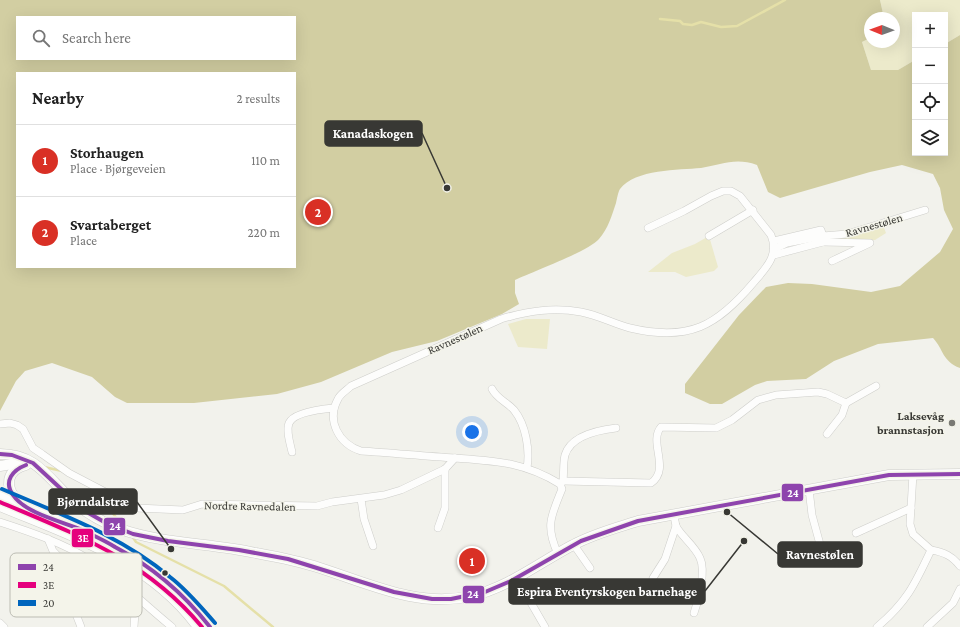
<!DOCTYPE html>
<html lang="en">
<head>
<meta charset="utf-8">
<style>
  :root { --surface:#fff; --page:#f6f6f6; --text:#222; --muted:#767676; --line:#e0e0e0; --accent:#d93025 }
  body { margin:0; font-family:"Crimson Pro",serif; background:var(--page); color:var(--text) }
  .controls { position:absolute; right:12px; top:12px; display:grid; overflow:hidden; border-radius:0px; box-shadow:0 4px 16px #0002 }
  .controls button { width:36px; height:36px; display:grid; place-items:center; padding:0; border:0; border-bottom:1px solid var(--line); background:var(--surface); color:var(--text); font:20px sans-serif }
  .compass { position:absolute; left:864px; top:12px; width:36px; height:36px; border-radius:50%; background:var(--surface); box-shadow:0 4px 16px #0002; rotate:271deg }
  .you { position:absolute; left:472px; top:432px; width:14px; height:14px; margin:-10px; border:3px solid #fff; border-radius:50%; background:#1a73e8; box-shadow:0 0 0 6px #1a73e833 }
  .badge { display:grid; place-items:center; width:26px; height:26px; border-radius:50%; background:var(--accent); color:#fff; font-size:13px; font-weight:700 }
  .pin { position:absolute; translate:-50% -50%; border:2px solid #fff; box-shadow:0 1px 4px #0006 }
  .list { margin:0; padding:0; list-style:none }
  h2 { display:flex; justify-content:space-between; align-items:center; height:52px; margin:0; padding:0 16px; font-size:17px }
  h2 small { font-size:13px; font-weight:400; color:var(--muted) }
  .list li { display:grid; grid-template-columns:26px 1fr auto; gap:12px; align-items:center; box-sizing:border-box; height:72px; padding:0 16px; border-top:1px solid var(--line) }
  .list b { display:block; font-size:15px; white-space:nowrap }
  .list p { margin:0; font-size:13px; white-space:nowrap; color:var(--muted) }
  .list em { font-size:13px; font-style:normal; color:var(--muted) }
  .icon { flex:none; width:22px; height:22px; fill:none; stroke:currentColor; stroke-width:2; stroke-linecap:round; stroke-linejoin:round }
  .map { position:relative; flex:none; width:960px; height:627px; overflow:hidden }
  .search { position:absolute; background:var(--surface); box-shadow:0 4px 16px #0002; left:16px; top:16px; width:280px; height:44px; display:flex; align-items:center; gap:10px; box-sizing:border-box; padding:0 14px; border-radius:0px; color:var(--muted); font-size:15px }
  .panel { position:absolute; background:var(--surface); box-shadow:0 4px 16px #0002; left:16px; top:72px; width:280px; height:196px; border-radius:0px }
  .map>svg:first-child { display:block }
  .green { fill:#eceacb }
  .forest { fill:#d2cea2; fill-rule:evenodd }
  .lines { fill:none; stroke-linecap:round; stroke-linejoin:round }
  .stream { stroke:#e5e0a8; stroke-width:2.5 }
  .minor-casing { stroke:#cececa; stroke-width:8 }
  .primary-casing { stroke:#cececa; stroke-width:11 }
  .minor { stroke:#fdfdfc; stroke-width:7 }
  .primary { stroke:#fdfdfc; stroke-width:10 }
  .bus-1-casing { stroke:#f4f4ea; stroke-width:7 }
  .bus-2-casing { stroke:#f4f4ea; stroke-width:7 }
  .bus-3-casing { stroke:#f4f4ea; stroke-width:7 }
  .bus-1 { stroke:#8e44ad; stroke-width:4 }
  .bus-2 { stroke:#e5007d; stroke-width:4 }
  .bus-3 { stroke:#0065bd; stroke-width:4 }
  .poi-dot { fill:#797974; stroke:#f4f4ea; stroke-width:1.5 }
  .bus-dot { fill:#383834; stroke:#f4f4ea; stroke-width:1.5 }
  .labels { text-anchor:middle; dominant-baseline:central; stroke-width:3; stroke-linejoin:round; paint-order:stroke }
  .street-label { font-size:12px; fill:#383834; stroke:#f4f4ea }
  .poi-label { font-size:12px; font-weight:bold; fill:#383834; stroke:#f4f4ea; text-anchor:end }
  .key { fill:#f4f4ea; stroke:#bcbcb3; stroke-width:1 }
  .key-label { font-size:11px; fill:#383834 }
  .leader { fill:none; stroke:#383834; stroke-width:1.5 }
  .callout-dot { fill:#383834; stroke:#f4f4ea; stroke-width:1.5 }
  .callout { fill:#383834; stroke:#383834; stroke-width:1.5 }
  .callout-label { font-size:13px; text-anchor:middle; font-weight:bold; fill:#fff }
  .line-badge { stroke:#f4f4ea; stroke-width:1.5 }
  .badge-label { font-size:11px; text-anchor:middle; font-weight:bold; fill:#fff }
</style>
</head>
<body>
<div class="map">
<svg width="960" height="627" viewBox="0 0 960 627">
  <rect width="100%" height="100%" fill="#f2f2ec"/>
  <g class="green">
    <polygon points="880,0 960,0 960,35 945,44 945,15 915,15 915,60 898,70 871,70 862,42 870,38 870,42 894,42 894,18 884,18"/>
    <polygon points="883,225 886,233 875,240 834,241 833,238"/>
    <polygon points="709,236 718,267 714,271 686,277 675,272 648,272 672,253 695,244"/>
    <polygon points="526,319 550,319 547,349 518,347 508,324"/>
  </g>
  <path class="forest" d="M0,0H880L884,18H870V38L862,42L871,70H898L915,60V153H945V44L960,35V368C942,361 944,350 933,338L878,344L834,361L806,379L767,381L755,385L722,404H710L685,393V384L739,315L766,287L788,283L812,284L871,292L900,286L940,252L953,229L944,210L940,188L933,174L902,165L870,172L780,198L768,192L757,165C735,157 721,165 701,168C679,170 635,169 620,189C618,192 617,199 616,203C612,215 608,229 599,239C589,251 532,272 515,280V293L519,304L502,314L437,341L392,352L321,382L277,394L194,403H127L115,397L92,377L52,363L25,371L16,381L0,411ZM17,17H295V59H17ZM17,73H295V267H17Z"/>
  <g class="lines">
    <g class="stream">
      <polyline points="660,19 680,21 683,24 692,25 701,22 721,27 737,26 785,0"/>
      <polyline points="44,467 62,471"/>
      <polyline points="91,487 124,527"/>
      <polyline points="132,536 136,542 224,586 273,627"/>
    </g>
    <g class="minor-casing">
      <g id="minor">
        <polyline points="709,236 753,210"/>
        <polyline points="774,241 821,230 823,236 847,234 925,210"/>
        <polyline points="774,249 787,243 823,236 823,242 870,243 832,261"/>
        <polyline points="774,255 823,242"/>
        <path d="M492,389C497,399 507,402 514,410C526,425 530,450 527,468"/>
        <polyline points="0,424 10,423 17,425 23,429 33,448 42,454 69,473 136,508 183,510 202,504 317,506 332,502 384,495 401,490 445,469 455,458"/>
        <polyline points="827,434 842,415 846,403"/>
        <path d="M292,452C290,443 286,431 289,423C294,412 323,409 334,408"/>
        <path d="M563,481L651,483C671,469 648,442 661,427L716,428L732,420L758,400L776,395L818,392L827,394L846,403L876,386"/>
        <path d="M561,483L563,481C564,473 563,463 565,455C571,435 599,430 616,428"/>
        <polyline points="361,499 364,519 373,546"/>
        <path d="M673,514C675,518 675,522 676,526C681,536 695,546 700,558C706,571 699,599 694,613"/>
        <path d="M0,522C31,532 63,543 90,560C119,579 145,605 172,627"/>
        <polyline points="438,528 445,508 445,469"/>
        <polyline points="856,533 911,508"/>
        <polyline points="48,539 53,551 64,562 66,567 65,586 81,627"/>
        <polyline points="574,545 590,568"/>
        <polyline points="821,548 825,561"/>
        <path d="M931,550C944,552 952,556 960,566"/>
        <path d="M558,554C545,526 551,516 562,489L560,484C524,462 496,461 455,458C424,456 392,453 361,451C339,444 326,421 338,399C340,394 347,390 351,386L501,319C528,311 553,307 581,312C598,315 614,324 630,328C689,342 717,326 754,282C767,267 779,255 771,235L740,196L731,191H723L711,196L684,211L648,228"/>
        <polyline points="801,561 815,554 821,548 812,515 809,489"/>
        <polyline points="516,577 545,627"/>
        <polyline points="653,578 665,559 676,526"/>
        <polyline points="0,623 4,627"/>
        <polyline points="134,627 136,597"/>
        <path d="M877,627C907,602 915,584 931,550L913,534L910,524L913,474"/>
        <polyline points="927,627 953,603 960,589"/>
      </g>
    </g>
    <g class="primary-casing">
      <g id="primary">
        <path d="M0,454C38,454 49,480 75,503C88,514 104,523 120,529C163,544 211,543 256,553C278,557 299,561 320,568C370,584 418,608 471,596C508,588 540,562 573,545C593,534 616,528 638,521L889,475L960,474"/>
        <polyline points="0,466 12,464 23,465"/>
        <path d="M0,495C77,529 159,556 210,627"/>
        <path d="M18,501C4,487 6,470 26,465"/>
        <path d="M0,506C72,536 150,561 198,627"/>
      </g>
    </g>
    <use href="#minor" class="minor"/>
    <use href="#primary" class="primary"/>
    <g class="bus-1-casing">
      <g id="bus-1">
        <polyline points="0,454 12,455 33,463 85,511 106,523 133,534 168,541 239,550 288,559 394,592 432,599 451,599 485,592 511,581 581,541 638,521 889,475 960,474"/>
        <path d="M26,465C13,470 3,481 13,495C25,513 60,521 80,529C92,535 104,540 115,547C153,567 184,594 210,627"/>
      </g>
    </g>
    <g class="bus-2-casing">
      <path id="bus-2" d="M0,502C78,535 146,560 202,627"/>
    </g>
    <g class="bus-3-casing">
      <path id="bus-3" d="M2,489C60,514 122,536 170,577C187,590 201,607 215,623"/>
    </g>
    <use href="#bus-1" class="bus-1"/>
    <use href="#bus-2" class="bus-2"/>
    <use href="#bus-3" class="bus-3"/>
  </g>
  <circle class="poi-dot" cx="952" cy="423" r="4"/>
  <circle class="bus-dot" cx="165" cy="573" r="3.5"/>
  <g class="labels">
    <g class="street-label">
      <text transform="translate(874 225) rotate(-16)">Ravnestølen</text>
      <text transform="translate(455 339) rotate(-24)">Ravnestølen</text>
      <text transform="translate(250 506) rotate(1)">Nordre Ravnedalen</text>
    </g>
    <g class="poi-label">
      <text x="944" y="416">Laksevåg<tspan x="944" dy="14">brannstasjon</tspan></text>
    </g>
  </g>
  <rect x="10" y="553" width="132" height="64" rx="6" class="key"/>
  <rect x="18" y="564" width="18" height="6" fill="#8e44ad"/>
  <rect x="18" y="582" width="18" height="6" fill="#e5007d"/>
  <rect x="18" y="600" width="18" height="6" fill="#0065bd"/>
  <g class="key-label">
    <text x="43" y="571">24</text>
    <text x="43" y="589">3E</text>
    <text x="43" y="607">20</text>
  </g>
  <path class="leader" d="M447 188L422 133M171 549L137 502M727 512L778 554M744 541L705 591"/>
  <g class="callout-dot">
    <circle cx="447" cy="188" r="4"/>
    <circle cx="171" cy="549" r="4"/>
    <circle cx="727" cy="512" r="4"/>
    <circle cx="744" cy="541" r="4"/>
  </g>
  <g class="callout">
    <rect x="325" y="121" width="97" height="25" rx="4"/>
    <rect x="49" y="489" width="88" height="25" rx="4"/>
    <rect x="778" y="542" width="84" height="25" rx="4"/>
    <rect x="509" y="579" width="196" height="25" rx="4"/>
  </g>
  <g class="callout-label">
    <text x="373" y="138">Kanadaskogen</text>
    <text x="93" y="506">Bjørndalstræ</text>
    <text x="820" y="559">Ravnestølen</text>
    <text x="607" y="596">Espira Eventyrskogen barnehage</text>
  </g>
  <g class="line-badge">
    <rect x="781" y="483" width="23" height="19" rx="4" fill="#8e44ad"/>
    <rect x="103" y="517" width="23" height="19" rx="4" fill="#8e44ad"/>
    <rect x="71" y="528" width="23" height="20" rx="4" fill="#e5007d"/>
    <rect x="462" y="585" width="23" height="19" rx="4" fill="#8e44ad"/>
  </g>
  <g class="badge-label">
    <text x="793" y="497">24</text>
    <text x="115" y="530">24</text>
    <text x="83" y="542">3E</text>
    <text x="473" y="598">24</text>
  </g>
</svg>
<div class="controls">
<button>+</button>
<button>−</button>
<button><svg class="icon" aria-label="locate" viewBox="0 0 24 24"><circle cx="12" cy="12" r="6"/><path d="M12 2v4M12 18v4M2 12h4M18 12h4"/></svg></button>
<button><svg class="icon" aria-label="layers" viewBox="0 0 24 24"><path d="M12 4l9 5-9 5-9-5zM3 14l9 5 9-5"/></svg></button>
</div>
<svg class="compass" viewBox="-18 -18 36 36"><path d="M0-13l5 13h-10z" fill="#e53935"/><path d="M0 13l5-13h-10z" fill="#767676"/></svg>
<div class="you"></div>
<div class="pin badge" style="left:472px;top:561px">1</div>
<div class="pin badge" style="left:318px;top:212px">2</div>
<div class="search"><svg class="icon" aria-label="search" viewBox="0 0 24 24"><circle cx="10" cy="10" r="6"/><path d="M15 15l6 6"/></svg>Search here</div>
<section class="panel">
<h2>Nearby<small>2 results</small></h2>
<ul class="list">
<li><span class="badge">1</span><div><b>Storhaugen</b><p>Place · Bjørgeveien</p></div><em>110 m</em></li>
<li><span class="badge">2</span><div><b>Svartaberget</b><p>Place</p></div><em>220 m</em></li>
</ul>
</section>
</div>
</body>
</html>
